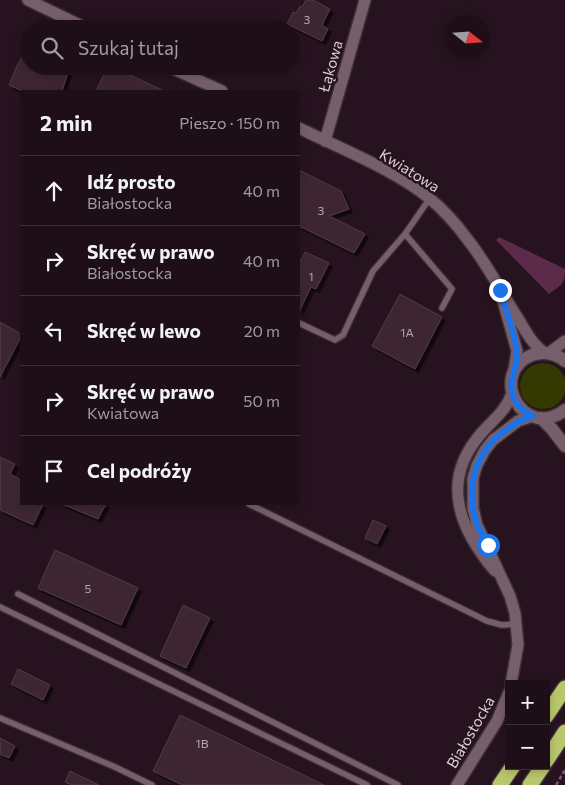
<!DOCTYPE html>
<html lang="pl">
<head>
<meta charset="utf-8">
<style>
  :root { --surface:#1d0e17; --page:#251720; --text:#f1f3f6; --muted:#a09ca1; --line:#3b2e36 }
  body { margin:0; font-family:Commissioner,sans-serif; background:var(--page); color:var(--text) }
  .controls { position:absolute; right:15px; bottom:15px; display:grid; overflow:hidden; border-radius:0px; box-shadow:0 2px 8px #0003 }
  .controls button { width:45px; height:45px; display:grid; place-items:center; padding:0; border:0; border-bottom:1px solid var(--line); background:var(--surface); color:var(--text); font:25px sans-serif }
  .compass { position:absolute; left:445px; top:15px; width:45px; height:45px; border-radius:50%; background:var(--surface); box-shadow:0 2px 8px #0003; rotate:107deg }
  .stop { position:absolute; width:15px; height:15px; margin:-11px; border:4px solid #1a73e8; border-radius:50%; background:#fff }
  .stop.end { background:#1a73e8; border-color:#fff; box-shadow:0 1px 5px #0008 }
  .list { margin:0; padding:0; list-style:none }
  h2 { display:flex; justify-content:space-between; align-items:center; height:65px; margin:0; padding:0 20px; font-size:21px }
  h2 small { font-size:16px; font-weight:400; color:var(--muted) }
  .list li { display:grid; grid-template-columns:32px 1fr auto; gap:15px; align-items:center; box-sizing:border-box; height:70px; padding:0 20px; border-top:1px solid var(--line) }
  .list b { display:block; font-size:19px; white-space:nowrap }
  .list p { margin:0; font-size:16px; white-space:nowrap; color:var(--muted) }
  .list em { font-size:16px; font-style:normal; color:var(--muted) }
  .icon { flex:none; width:28px; height:28px; fill:none; stroke:currentColor; stroke-width:2; stroke-linecap:round; stroke-linejoin:round }
  .map { position:relative; flex:none; width:565px; height:785px; overflow:hidden }
  .search { position:absolute; background:var(--surface); box-shadow:0 2px 8px #0003; left:20px; top:20px; width:280px; height:55px; display:flex; align-items:center; gap:12px; box-sizing:border-box; padding:0 18px; border-radius:28px; color:var(--muted); font-size:19px }
  .panel { position:absolute; background:var(--surface); box-shadow:0 2px 8px #0003; left:20px; top:90px; width:280px; height:415px; border-radius:0px }
  .map>svg:first-child { display:block }
  .green { fill:#333900 }
  .water { fill:#5c2b49 }
  .building { fill:#3c2633; stroke:#523b47; filter:url(#shadow) }
  .lines { fill:none; stroke-linecap:round; stroke-linejoin:round }
  .lane-casing { stroke:#3d2f36; stroke-width:8 }
  .street-casing { stroke:#3d2f36; stroke-width:14 }
  .secondary-casing { stroke:#3d2f36; stroke-width:15 }
  .highway-casing { stroke:#3d2f36; stroke-width:18 }
  .path { stroke:#705e68; stroke-width:2.5; stroke-dasharray:4 2.5; stroke-linecap:butt }
  .lane { stroke:#775e6b; stroke-width:5.5 }
  .street { stroke:#775e6b; stroke-width:11 }
  .secondary { stroke:#775e6b; stroke-width:12 }
  .highway { stroke:#b8c66c; stroke-width:15 }
  .route { stroke:#1a73e8; stroke-width:6 }
  .labels { text-anchor:middle; dominant-baseline:central; stroke-width:5; stroke-linejoin:round; paint-order:stroke }
  .number-label { font-size:12px; fill:#b6a6ae }
  .street-label { font-size:15px; fill:#ded0d7; stroke:#27131f }
</style>
</head>
<body>
<div class="map">
<svg width="565" height="785" viewBox="0 0 565 785">
  <defs>
    <filter id="shadow"><feDropShadow dx="3.5" dy="3.5" stdDeviation="0" flood-color="#0009"/></filter>
  </defs>
  <rect width="100%" height="100%" fill="#27131f"/>
  <circle class="green" cx="543" cy="386" r="23"/>
  <path class="water" d="M499,237L565,269C565,285 561,285 549,294L496,240Z"/>
  <g class="building">
    <polygon points="306,0 313,0 330,9 322,25 328,29 322,41 287,24 293,12 296,13 300,6 302,7"/>
    <polygon points="29,45 29,66 70,66 62,91 22,91 9,85 16,68"/>
    <polygon points="108,66 111,66 164,91 96,91"/>
    <polygon points="299,170 341,191 349,209 329,216 365,234 354,253 299,226"/>
    <polygon points="305,252 329,263 316,289 311,287 299,312 299,264"/>
    <polygon points="400,294 442,317 415,369 372,346"/>
    <polygon points="0,322 21,334 21,337 0,377"/>
    <polygon points="0,457 15,464 10,474 21,480 21,504 43,504 33,525 0,510"/>
    <polygon points="62,504 106,504 98,519"/>
    <polygon points="373,520 386,526 377,544 365,538"/>
    <polygon points="55,550 138,588 121,625 38,588"/>
    <polygon points="183,605 210,618 186,668 160,656"/>
    <polygon points="18,669 50,685 43,700 11,684"/>
    <polygon points="180,715 324,785 182,785 153,771"/>
    <polygon points="0,738 15,746 9,758 0,754"/>
    <polygon points="70,771 99,785 72,785 65,782"/>
  </g>
  <g class="lines">
    <g class="lane-casing">
      <g id="lane">
        <polyline points="405,234 452,289 442,308"/>
        <polyline points="299,323 335,340 343,335 373,271 405,234 430,198"/>
        <polyline points="249,504 487,621 502,625 516,624"/>
        <polyline points="18,594 398,785"/>
        <polyline points="0,607 367,785"/>
        <polyline points="0,718 115,767 152,785"/>
      </g>
    </g>
    <g class="street-casing">
      <g id="street">
        <polyline points="28,0 88,29"/>
        <polyline points="167,66 222,91"/>
        <path d="M299,128C339,148 395,170 429,198C444,210 457,225 468,240C488,265 502,294 519,320C526,332 533,345 545,353"/>
        <polyline points="325,141 365,0"/>
        <polyline points="503,301 517,351 514,370"/>
        <polyline points="549,353 565,341"/>
        <path d="M495,571C460,530 440,483 479,436C491,421 506,412 512,393"/>
        <polyline points="511,684 518,645 515,613 510,596 477,525 473,508 473,478 477,465 485,450 493,440 518,421 533,416"/>
        <polyline points="457,785 497,721 509,692"/>
      </g>
    </g>
    <g class="secondary-casing">
      <g id="secondary">
        <path d="M565,361C555,353 544,351 532,355C487,373 523,442 565,410"/>
        <polyline points="541,418 552,429 565,446"/>
      </g>
    </g>
    <g class="highway-casing">
      <g id="highway">
        <polyline points="546,716 565,688"/>
        <polyline points="546,761 565,732"/>
        <polyline points="500,785 513,766"/>
        <polyline points="530,785 543,766"/>
      </g>
    </g>
    <polyline class="path" points="556,785 565,770"/>
    <use href="#lane" class="lane"/>
    <use href="#street" class="street"/>
    <use href="#secondary" class="secondary"/>
    <use href="#highway" class="highway"/>
  </g>
  <g class="lines">
    <path class="route" d="M488,545C484,538 480,531 477,524C465,490 474,455 502,433C512,426 520,419 533,416C516,408 508,394 513,376C514,368 518,361 517,353C516,336 505,308 500,290"/>
  </g>
  <g class="labels">
    <g class="number-label">
      <text x="307" y="19">3</text>
      <text x="321" y="210">3</text>
      <text x="311" y="276">1</text>
      <text x="407" y="332">1A</text>
      <text x="88" y="588">5</text>
      <text x="202" y="743">1B</text>
    </g>
    <g class="street-label">
      <text transform="translate(330 66) rotate(-74)">Łąkowa</text>
      <text transform="translate(410 170) rotate(32)">Kwiatowa</text>
      <text transform="translate(470 732) rotate(-60)">Białostocka</text>
    </g>
  </g>
</svg>
<div class="controls">
<button>+</button>
<button>−</button>
</div>
<svg class="compass" viewBox="-18 -18 36 36"><path d="M0-13l5 13h-10z" fill="#e53935"/><path d="M0 13l5-13h-10z" fill="#a09ca1"/></svg>
<div class="stop" style="left:488px;top:545px"></div>
<div class="stop end" style="left:500px;top:290px"></div>
<div class="search"><svg class="icon" aria-label="search" viewBox="0 0 24 24"><circle cx="10" cy="10" r="6"/><path d="M15 15l6 6"/></svg>Szukaj tutaj</div>
<section class="panel">
<h2>2 min<small>Pieszo · 150 m</small></h2>
<ul class="list">
<li><svg class="icon" aria-label="ahead" viewBox="0 0 24 24"><path d="M12 20V5M6 11l6-6 6 6"/></svg><div><b>Idź prosto</b><p>Białostocka</p></div><em>40 m</em></li>
<li><svg class="icon" aria-label="right" viewBox="0 0 24 24"><path d="M7 20v-9h11M14 6l5 5-5 5"/></svg><div><b>Skręć w prawo</b><p>Białostocka</p></div><em>40 m</em></li>
<li><svg class="icon" aria-label="left" viewBox="0 0 24 24"><path d="M17 20v-9H6M10 6l-5 5 5 5"/></svg><div><b>Skręć w lewo</b></div><em>20 m</em></li>
<li><svg class="icon" aria-label="right" viewBox="0 0 24 24"><path d="M7 20v-9h11M14 6l5 5-5 5"/></svg><div><b>Skręć w prawo</b><p>Kwiatowa</p></div><em>50 m</em></li>
<li><svg class="icon" aria-label="arrive" viewBox="0 0 24 24"><path d="M6 21V4h12l-3 4 3 4H6"/></svg><div><b>Cel podróży</b></div></li>
</ul>
</section>
</div>
</body>
</html>
